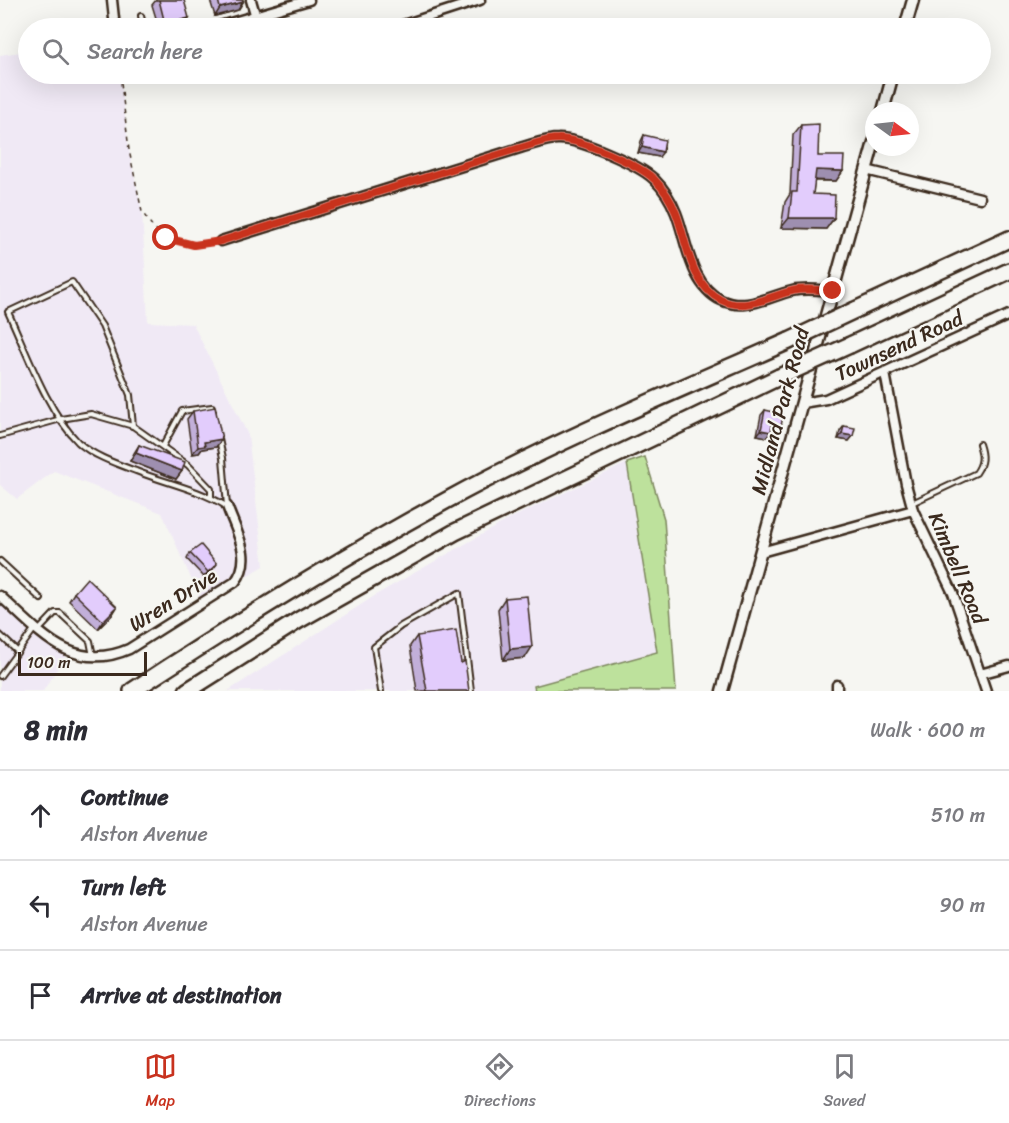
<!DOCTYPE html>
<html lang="en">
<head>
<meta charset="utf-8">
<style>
  :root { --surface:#fff; --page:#f2f2f3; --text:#2b2b33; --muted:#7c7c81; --line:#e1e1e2; --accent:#c8321e }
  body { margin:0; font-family:Sriracha,sans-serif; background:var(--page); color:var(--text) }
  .compass { position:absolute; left:865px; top:102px; width:54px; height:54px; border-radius:50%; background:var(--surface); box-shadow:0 6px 24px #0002; rotate:105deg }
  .scale { position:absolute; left:18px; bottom:15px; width:129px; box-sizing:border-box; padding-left:6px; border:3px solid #3b2a1e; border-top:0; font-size:16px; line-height:21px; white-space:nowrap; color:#3b2a1e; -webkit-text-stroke:4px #f6f6f2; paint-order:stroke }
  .stop { position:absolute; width:18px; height:18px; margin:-14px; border:4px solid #c8321e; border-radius:50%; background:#fff }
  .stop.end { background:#c8321e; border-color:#fff; box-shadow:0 2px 6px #0008 }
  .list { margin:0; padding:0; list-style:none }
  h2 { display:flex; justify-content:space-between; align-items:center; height:78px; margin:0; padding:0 24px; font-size:26px }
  h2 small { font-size:20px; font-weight:400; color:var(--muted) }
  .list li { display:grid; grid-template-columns:39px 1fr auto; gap:18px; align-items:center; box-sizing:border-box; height:90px; padding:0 24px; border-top:2px solid var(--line) }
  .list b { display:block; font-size:22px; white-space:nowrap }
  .list p { margin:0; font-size:20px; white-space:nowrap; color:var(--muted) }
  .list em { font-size:20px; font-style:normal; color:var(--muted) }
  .icon { flex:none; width:33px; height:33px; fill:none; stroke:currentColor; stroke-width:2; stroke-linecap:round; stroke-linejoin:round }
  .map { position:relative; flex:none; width:1009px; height:691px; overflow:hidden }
  .search { position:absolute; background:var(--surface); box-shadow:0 6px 24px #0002; left:18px; right:18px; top:18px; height:66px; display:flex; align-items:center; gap:15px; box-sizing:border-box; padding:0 21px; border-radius:33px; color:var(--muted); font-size:22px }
  .sheet { height:348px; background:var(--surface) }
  nav { display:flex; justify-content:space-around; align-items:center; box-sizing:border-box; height:84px; border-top:2px solid var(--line); background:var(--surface); font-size:16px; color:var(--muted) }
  nav a { display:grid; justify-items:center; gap:3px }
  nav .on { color:var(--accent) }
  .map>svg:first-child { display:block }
  .built { fill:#f0e9f5 }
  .green { fill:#bde19c; stroke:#7c865d; stroke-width:1.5 }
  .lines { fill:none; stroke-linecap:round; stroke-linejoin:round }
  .service-casing { stroke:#3b2a1e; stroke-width:8 }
  .minor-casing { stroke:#3b2a1e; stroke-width:13 }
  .tertiary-casing { stroke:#3b2a1e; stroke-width:15 }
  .motorway-casing { stroke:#3b2a1e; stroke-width:20 }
  .path { stroke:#3b2a1e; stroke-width:1.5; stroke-dasharray:4.5 4.5; stroke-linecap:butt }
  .service { stroke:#f6f6f2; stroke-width:4 }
  .minor { stroke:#f6f6f2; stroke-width:8 }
  .tertiary { stroke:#f6f6f2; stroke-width:10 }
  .motorway { stroke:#f6f6f2; stroke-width:15 }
  .motorway-bridge-casing { stroke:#3b2a1e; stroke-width:20; stroke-linecap:butt }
  .motorway-bridge { stroke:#f6f6f2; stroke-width:15 }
  .wall { fill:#c2afd9; stroke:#3b2a1e; stroke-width:1.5 }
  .shaded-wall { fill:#9e8fb0; stroke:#3b2a1e; stroke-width:1.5 }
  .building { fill:#e2ccfc; stroke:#3b2a1e; stroke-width:1.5 }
  .route { stroke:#c8321e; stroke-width:8 }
  .labels { text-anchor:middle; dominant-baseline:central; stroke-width:4.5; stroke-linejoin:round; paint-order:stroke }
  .street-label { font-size:21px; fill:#3b2a1e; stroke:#f6f6f2 }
</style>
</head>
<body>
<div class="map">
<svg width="1009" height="691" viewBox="0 0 1009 691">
  <rect width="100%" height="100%" fill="#f6f6f2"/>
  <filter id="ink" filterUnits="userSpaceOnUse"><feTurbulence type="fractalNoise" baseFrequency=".0167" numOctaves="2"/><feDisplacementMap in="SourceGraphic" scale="12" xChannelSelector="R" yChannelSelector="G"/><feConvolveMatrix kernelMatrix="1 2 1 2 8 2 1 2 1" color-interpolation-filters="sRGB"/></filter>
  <g filter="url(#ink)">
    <g class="built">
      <polygon points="28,51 28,74 120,74 129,150 142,212 148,322 193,324 248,435 264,566 202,603 162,513 54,471 17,499 0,485 0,55"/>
      <polygon points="627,463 657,653 535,686 535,691 228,691 379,593 509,519"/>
      <polygon points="0,596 68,652 43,691 0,691"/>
    </g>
    <polygon class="green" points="645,457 664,519 676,691 535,691 534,686 657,652 627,463"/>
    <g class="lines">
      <g class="service-casing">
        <g id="service">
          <polyline points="141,16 144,28"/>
          <path d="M133,426L130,395L102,326L72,282L8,312C27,353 47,411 78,442C93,456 117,464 136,471C166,483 198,489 226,506"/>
          <polyline points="0,436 61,419 91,414 133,426 188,465 211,489 211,497"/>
          <polyline points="219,439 223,458 227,506"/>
          <polyline points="163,446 182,411 212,407 213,411"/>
          <path d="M912,503L976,473C983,463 983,456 979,444"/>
          <polyline points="0,561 41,599"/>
          <polyline points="39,630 55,613 60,613 90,641 93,656"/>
          <polyline points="0,635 17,651"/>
          <polyline points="0,676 35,628"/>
          <polyline points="381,691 374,647 401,626 459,593 471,691"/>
        </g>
      </g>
      <g class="minor-casing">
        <g id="minor">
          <polyline points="112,0 115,28"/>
          <polyline points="251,0 259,28"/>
          <polyline points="213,28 309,0"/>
          <polyline points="394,28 480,0"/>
          <polyline points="866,170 980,198"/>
          <path d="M221,241L523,147C534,144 547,139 558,139C579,138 639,165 654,179C664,189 671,200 676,213C687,241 690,285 721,300C746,312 769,296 792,291C805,288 819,290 833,291"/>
          <polyline points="885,373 906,484 913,510 953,593 986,691"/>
          <polyline points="802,403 826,399 1009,315"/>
          <polyline points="761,552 913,510"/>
          <path d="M0,596C39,631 72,674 129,649L235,582C254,558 236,532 227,506"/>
          <polyline points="980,674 1009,666"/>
          <polyline points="837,685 837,691"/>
        </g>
      </g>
      <g class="tertiary-casing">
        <g id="tertiary">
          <polyline points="905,28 913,0"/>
          <polyline points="883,111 893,74"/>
          <polyline points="722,691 874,142"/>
        </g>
      </g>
      <g class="motorway-casing">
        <g id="motorway">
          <polyline points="855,310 1009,239"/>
          <polyline points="850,345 1009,271"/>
          <path d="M132,691C236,623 342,557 451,498C560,439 676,391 789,341"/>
          <polyline points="187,691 299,620 455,532 779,377"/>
        </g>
      </g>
      <polyline class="path" points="120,74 129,150 142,212 153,227 166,238 194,245 211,242"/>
      <use href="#service" class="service"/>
      <use href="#minor" class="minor"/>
      <use href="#tertiary" class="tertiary"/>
      <use href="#motorway" class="motorway"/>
      <g class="motorway-bridge-casing">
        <g id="motorway-bridge">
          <polyline points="789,341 855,310"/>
          <polyline points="779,377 850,345"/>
        </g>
      </g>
      <use href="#motorway-bridge" class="motorway-bridge"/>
    </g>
    <g class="wall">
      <polygon points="156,0 184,0 183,26 174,28 159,28 152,5"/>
      <polygon points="210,0 243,0 243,2 238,10 215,16"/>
      <polygon points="801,125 818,156 843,171 836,181 814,181 813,194 834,218 826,229 781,228 785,202 790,194 793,135"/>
      <polygon points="644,135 659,157 638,153 641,141"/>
      <polygon points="765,410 777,432 771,431 767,437 757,435 761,415"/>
      <polygon points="193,411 216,447 202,449 199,453 192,454 187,419"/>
      <polygon points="844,426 853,436 849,441 838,439 840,431"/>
      <polygon points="139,445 182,471 176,479 130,461 134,453"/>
      <polygon points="190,553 213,569 204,577 187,559"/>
      <polygon points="74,593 117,607 112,615 98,629 69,601"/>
      <polygon points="505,598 525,658 503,660 498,609"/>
      <polygon points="417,636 469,691 417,691 410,646"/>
    </g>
    <g class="shaded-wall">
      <polygon points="243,2 238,10 215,16 220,8"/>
      <polygon points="189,18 183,26 174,28 162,28 165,24"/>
      <polygon points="176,74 188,74 173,77"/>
      <polygon points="642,147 663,152 659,157 638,153"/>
      <polygon points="816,170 843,171 836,181 808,180"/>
      <polygon points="789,218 834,218 826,229 781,228"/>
      <polygon points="772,425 781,427 777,432 769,431"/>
      <polygon points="761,430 771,432 767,437 757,435"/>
      <polygon points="842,434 853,436 849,441 838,439"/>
      <polygon points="222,439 216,447 202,449 199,453 192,454 198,447 204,442"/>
      <polygon points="136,453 182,471 176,479 130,461"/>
      <polygon points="217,564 213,569 204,577 208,572"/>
      <polygon points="117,607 112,615 98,629 103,621"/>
      <polygon points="532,647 525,658 503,660 510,649"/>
    </g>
    <g class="building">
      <polygon points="159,0 184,0 189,18 165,24"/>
      <polygon points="218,0 243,0 243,2 220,8"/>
      <polygon points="250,20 252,28 227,28 226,26"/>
      <polygon points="819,124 818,156 844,156 843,171 816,170 813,194 835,195 834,218 789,218 792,192 797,192 801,125"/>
      <polygon points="644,135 665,140 663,152 642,147"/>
      <polygon points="215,407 222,439 204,442 205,446 198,447 193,411"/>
      <polygon points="765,410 783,414 781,427 772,425 771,432 761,430"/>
      <polygon points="844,426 855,428 853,436 842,434"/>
      <polygon points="139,445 185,462 182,471 136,453"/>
      <polygon points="201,545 217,564 208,572 190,553"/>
      <polygon points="87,578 117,607 103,621 74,593"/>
      <polygon points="527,596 532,647 510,649 505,598"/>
      <polygon points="456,630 461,663 465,661 469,691 427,691 417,636"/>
    </g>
  </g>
  <g class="lines" filter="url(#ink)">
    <path class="route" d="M166,238L194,245L221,241L523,147C534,144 547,139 558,139C579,138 639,165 654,179C664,189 671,200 676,213C687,241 690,285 721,300C746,312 769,296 792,291C805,288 819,290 833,291"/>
  </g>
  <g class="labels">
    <g class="street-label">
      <text transform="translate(899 346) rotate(-25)">Townsend Road</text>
      <text transform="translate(780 411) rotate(-75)">Midland Park Road</text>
      <text transform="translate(958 568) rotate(67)">Kimbell Road</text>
      <text transform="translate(173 600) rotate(-32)">Wren Drive</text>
    </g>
  </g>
</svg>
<svg class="compass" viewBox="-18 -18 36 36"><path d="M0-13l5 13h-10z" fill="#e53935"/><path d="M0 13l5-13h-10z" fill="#7c7c81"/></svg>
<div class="scale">100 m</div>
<div class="stop" style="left:166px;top:238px"></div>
<div class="stop end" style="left:833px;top:291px"></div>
<div class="search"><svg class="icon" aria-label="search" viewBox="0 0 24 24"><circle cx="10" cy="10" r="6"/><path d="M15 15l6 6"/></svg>Search here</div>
</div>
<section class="sheet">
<h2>8 min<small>Walk · 600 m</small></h2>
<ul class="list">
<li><svg class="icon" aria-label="ahead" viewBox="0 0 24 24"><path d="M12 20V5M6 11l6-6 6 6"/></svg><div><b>Continue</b><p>Alston Avenue</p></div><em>510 m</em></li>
<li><svg class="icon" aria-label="left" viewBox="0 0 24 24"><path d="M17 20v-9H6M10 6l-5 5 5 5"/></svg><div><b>Turn left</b><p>Alston Avenue</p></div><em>90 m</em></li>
<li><svg class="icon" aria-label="arrive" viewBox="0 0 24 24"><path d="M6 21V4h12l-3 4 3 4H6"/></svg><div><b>Arrive at destination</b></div></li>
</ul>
</section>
<nav>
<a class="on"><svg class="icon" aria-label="map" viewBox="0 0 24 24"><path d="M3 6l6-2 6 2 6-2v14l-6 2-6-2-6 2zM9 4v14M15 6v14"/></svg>Map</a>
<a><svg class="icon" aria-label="directions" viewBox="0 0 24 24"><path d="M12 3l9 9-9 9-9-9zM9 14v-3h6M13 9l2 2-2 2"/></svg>Directions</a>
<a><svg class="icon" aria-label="saved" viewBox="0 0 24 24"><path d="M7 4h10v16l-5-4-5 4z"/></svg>Saved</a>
</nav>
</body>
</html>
